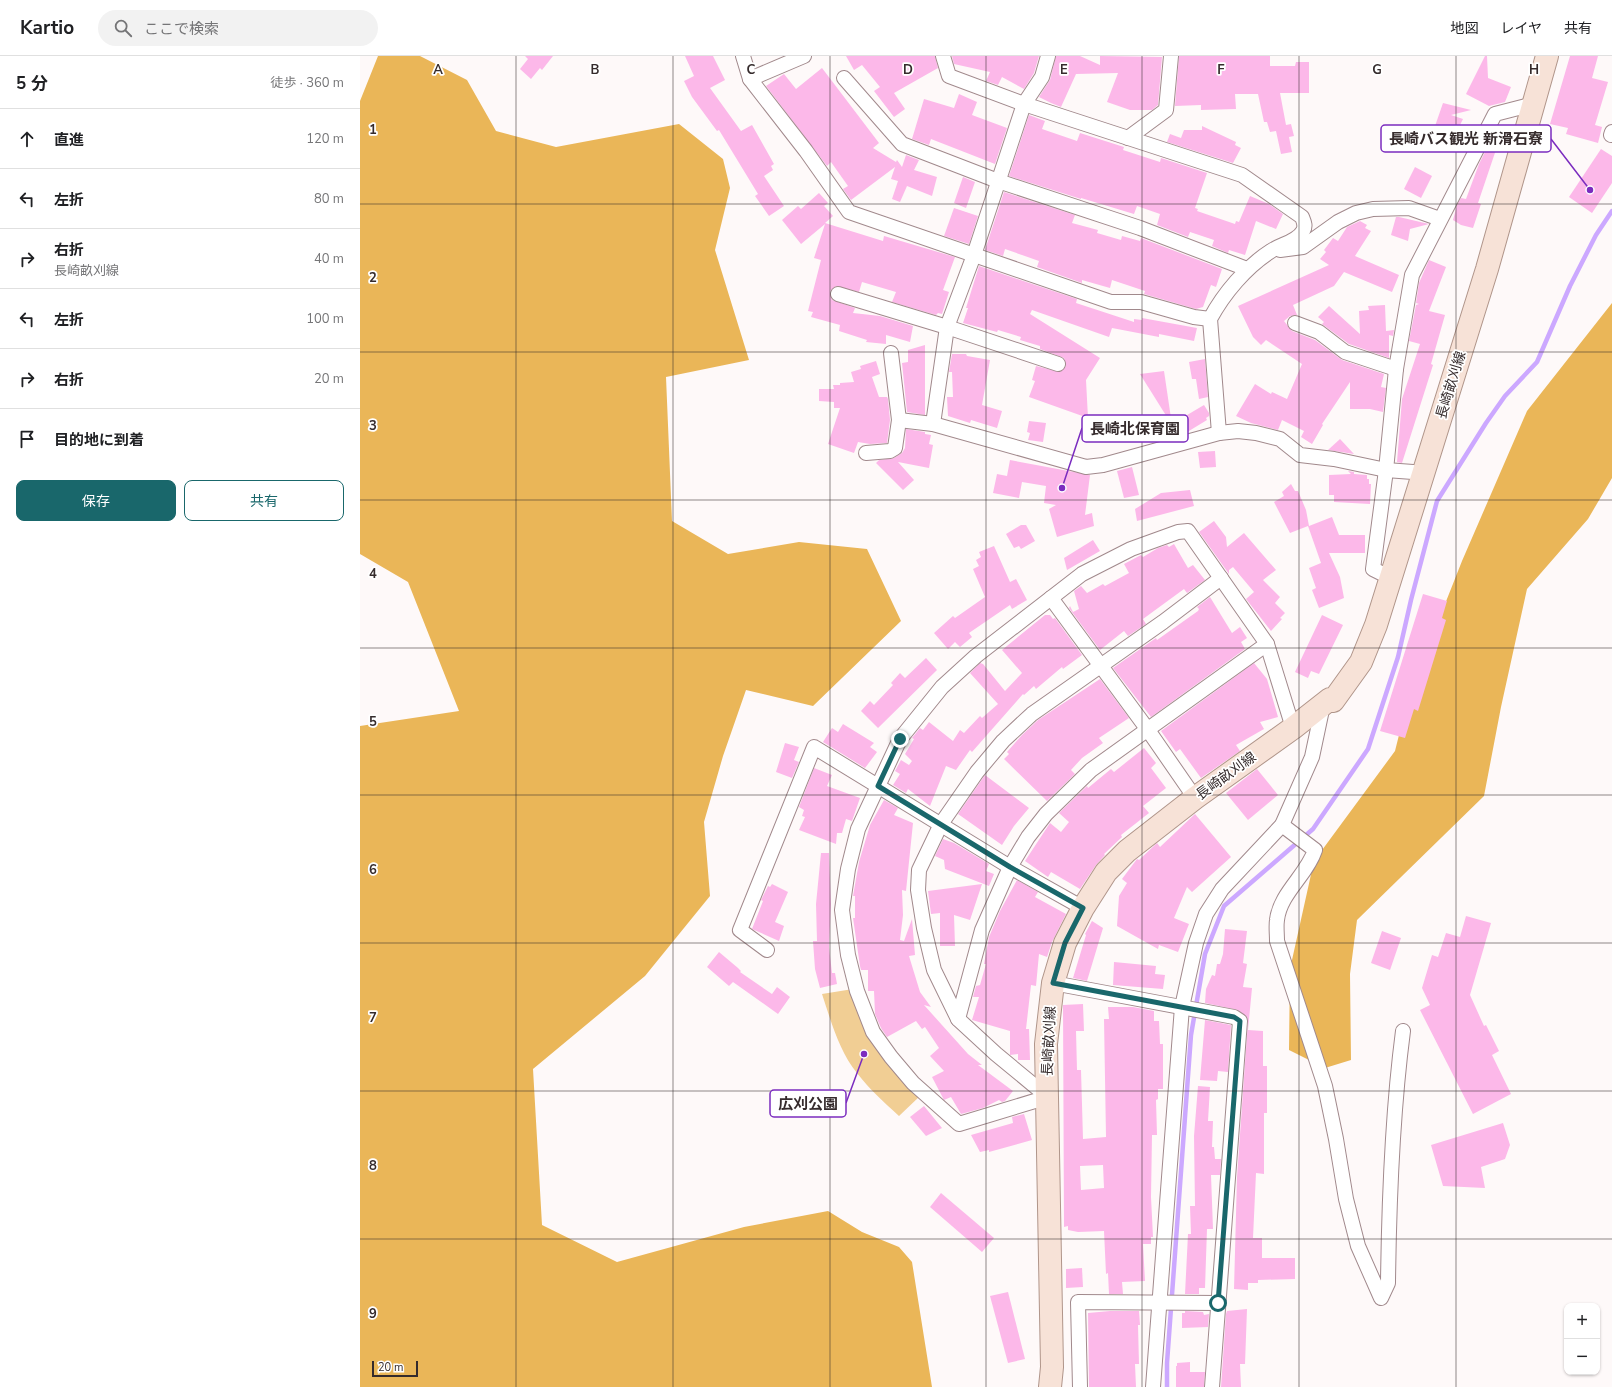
<!DOCTYPE html>
<html lang="ja">
<head>
<meta charset="utf-8">
<style>
  :root { --surface:#fff; --page:#f2f2f2; --text:#202124; --muted:#757577; --line:#e0e0e0; --accent:#19676b }
  body { margin:0; font-family:"Nunito Sans","Noto Sans JP",sans-serif; background:var(--page); color:var(--text) }
  .controls { position:absolute; right:12px; bottom:12px; display:grid; overflow:hidden; border-radius:8px; box-shadow:0 1px 3px #0004 }
  .controls button { width:36px; height:36px; display:grid; place-items:center; padding:0; border:0; border-bottom:1px solid var(--line); background:var(--surface); color:var(--text); font:20px sans-serif }
  .scale { position:absolute; left:12px; bottom:10px; width:46px; box-sizing:border-box; padding-left:4px; border:2px solid #352b2c; border-top:0; font-size:11px; line-height:14px; white-space:nowrap; color:#352b2c; -webkit-text-stroke:3px #fff; paint-order:stroke }
  .stop { position:absolute; width:12px; height:12px; margin:-9px; border:3px solid #19676b; border-radius:50%; background:#fff }
  .stop.end { background:#19676b; border-color:#fff; box-shadow:0 1px 4px #0008 }
  .list { margin:0; padding:0; list-style:none }
  h2 { display:flex; justify-content:space-between; align-items:center; height:52px; margin:0; padding:0 16px; font-size:17px }
  h2 small { font-size:13px; font-weight:400; color:var(--muted) }
  .list li { display:grid; grid-template-columns:26px 1fr auto; gap:12px; align-items:center; box-sizing:border-box; height:60px; padding:0 16px; border-top:1px solid var(--line) }
  .list b { display:block; font-size:15px; white-space:nowrap }
  .list p { margin:0; font-size:13px; white-space:nowrap; color:var(--muted) }
  .list em { font-size:13px; font-style:normal; color:var(--muted) }
  .actions { display:flex; gap:8px; padding:12px 16px }
  .actions a { flex:1; padding:9px 0; border:1px solid var(--accent); border-radius:8px; text-align:center; font-size:14px; color:var(--accent) }
  .actions .main { background:var(--accent); color:#fff }
  .icon { flex:none; width:22px; height:22px; fill:none; stroke:currentColor; stroke-width:2; stroke-linecap:round; stroke-linejoin:round }
  .map { position:relative; flex:none; width:1252px; height:1331px; overflow:hidden }
  header { display:flex; align-items:center; gap:24px; box-sizing:border-box; height:56px; padding:0 20px; background:var(--surface); border-bottom:1px solid var(--line) }
  header strong { font-size:19px }
  nav { display:flex; gap:22px; margin-inline-start:auto; font-size:14px }
  .search { width:280px; height:36px; background:var(--page); display:flex; align-items:center; gap:10px; box-sizing:border-box; padding:0 14px; border-radius:22px; color:var(--muted); font-size:15px }
  main { display:flex }
  aside { flex:1; background:var(--surface) }
  .map>svg:first-child { display:block }
  .green { fill:#f1ce94 }
  .forest { fill:#eab658 }
  .lines { fill:none; stroke-linecap:round; stroke-linejoin:round }
  .stream { stroke:#cca8ff; stroke-width:4.5 }
  .building { fill:#fcb8e9; fill-rule:evenodd }
  .street-casing { stroke:#a1898c; stroke-width:16 }
  .primary-casing { stroke:#b0958a; stroke-width:24 }
  .street { stroke:#fff; stroke-width:14 }
  .primary { stroke:#f7e2d7; stroke-width:22 }
  .route { stroke:#19676b; stroke-width:5 }
  .grid { fill:none; stroke:#352b2c; stroke-width:1; stroke-opacity:0.55 }
  .labels { text-anchor:middle; dominant-baseline:central; stroke-width:3.5; stroke-linejoin:round; paint-order:stroke }
  .street-label { font-size:14px; fill:#352b2c; stroke:#fff }
  .grid-label { font-size:13px; text-anchor:middle; font-weight:bold; fill:#352b2c; stroke:#fff; stroke-width:3.5; stroke-linejoin:round; paint-order:stroke }
  .leader { fill:none; stroke:#7b2cbf; stroke-width:1.5 }
  .callout-dot { fill:#7b2cbf; stroke:#fff; stroke-width:1.5 }
  .callout { fill:#fff; stroke:#7b2cbf; stroke-width:1.5 }
  .callout-label { font-size:15px; text-anchor:middle; font-weight:bold; fill:#352b2c }
</style>
</head>
<body>
<header>
<strong>Kartio</strong>
<div class="search"><svg class="icon" aria-label="search" viewBox="0 0 24 24"><circle cx="10" cy="10" r="6"/><path d="M15 15l6 6"/></svg>ここで検索</div>
<nav><a>地図</a><a>レイヤ</a><a>共有</a></nav>
</header>
<main>
<aside>
<h2>5 分<small>徒歩 · 360 m</small></h2>
<ul class="list">
<li><svg class="icon" aria-label="ahead" viewBox="0 0 24 24"><path d="M12 20V5M6 11l6-6 6 6"/></svg><div><b>直進</b></div><em>120 m</em></li>
<li><svg class="icon" aria-label="left" viewBox="0 0 24 24"><path d="M17 20v-9H6M10 6l-5 5 5 5"/></svg><div><b>左折</b></div><em>80 m</em></li>
<li><svg class="icon" aria-label="right" viewBox="0 0 24 24"><path d="M7 20v-9h11M14 6l5 5-5 5"/></svg><div><b>右折</b><p>長崎畝刈線</p></div><em>40 m</em></li>
<li><svg class="icon" aria-label="left" viewBox="0 0 24 24"><path d="M17 20v-9H6M10 6l-5 5 5 5"/></svg><div><b>左折</b></div><em>100 m</em></li>
<li><svg class="icon" aria-label="right" viewBox="0 0 24 24"><path d="M7 20v-9h11M14 6l5 5-5 5"/></svg><div><b>右折</b></div><em>20 m</em></li>
<li><svg class="icon" aria-label="arrive" viewBox="0 0 24 24"><path d="M6 21V4h12l-3 4 3 4H6"/></svg><div><b>目的地に到着</b></div></li>
</ul>
<div class="actions"><a class="main">保存</a><a>共有</a></div>
</aside>
<div class="map">
<svg width="1252" height="1331" viewBox="0 0 1252 1331">
  <rect width="100%" height="100%" fill="#fef9f9"/>
  <path class="green" d="M493,933L560,1040L539,1060C524,1046 509,1033 497,1017C479,995 471,965 462,938Z"/>
  <g class="forest">
    <polygon points="18,0 60,0 107,24 136,75 196,91 319,68 363,103 370,132 355,194 389,304 306,321 312,465 368,498 439,486 507,493 541,565 453,650 386,634 363,700 344,766 350,840 285,920 173,1013 182,1169 257,1206 384,1171 468,1155 502,1176 539,1191 552,1206 572,1331 0,1331 0,670 99,655 48,526 0,498 0,45"/>
    <polygon points="1252,247 1252,422 1228,463 1167,533 1141,651 1124,740 997,864 990,918 991,1004 965,1012 929,994 930,913 954,805 1035,695 1049,639 1102,505 1167,355"/>
  </g>
  <g class="lines">
    <polyline class="stream" points="807,1331 807,1307 831,979 845,898 864,850 953,773 1008,693 1038,601 1051,544 1077,445 1126,367 1145,340 1177,306 1210,230 1236,179 1252,155"/>
  </g>
  <g class="building">
    <polygon points="165,0 193,0 182,14 180,12 171,23 160,13 168,3"/>
    <polygon points="325,0 353,0 365,24 350,32 381,75 392,69 414,108 411,110 413,114 404,120 424,150 409,160 395,140 398,138 359,74 357,75 332,41 324,25 334,20"/>
    <polygon points="486,0 575,0 578,12 534,37 545,53 534,61 514,35 520,31 502,9 494,14"/>
    <polygon points="592,0 679,0 674,17 664,33 642,21 638,29 626,25 630,16 594,8"/>
    <polygon points="696,0 720,0 740,9 740,0 802,1 798,49 792,54 770,54 747,46 758,17 716,18 701,51 691,47 679,41 690,24"/>
    <polygon points="819,0 910,0 910,10 935,10 936,6 949,6 949,37 920,37 926,69 931,68 934,80 929,81 932,96 921,98 916,75 910,76 907,66 904,66 898,38 875,38 876,53 841,54 841,49 815,50"/>
    <polygon points="1125,0 1127,0 1128,22 1151,31 1145,46 1129,50 1106,38"/>
    <polygon points="1210,0 1238,0 1232,22 1248,26 1235,69 1242,71 1238,87 1206,78 1208,72 1190,68"/>
    <polygon points="462,12 519,87 513,92 536,106 537,104 542,111 546,99 559,104 554,114 577,121 572,140 547,130 540,146 532,143 538,125 531,123 535,111 491,144 483,133 488,130 471,106 467,110 406,30 424,18 436,33"/>
    <polygon points="599,38 617,46 612,59 647,72 635,108 571,83 569,89 552,83 564,43 594,52"/>
    <polygon points="1083,47 1111,54 1091,59 1103,63 1092,85 1080,79 1081,76 1074,73"/>
    <polygon points="669,59 685,65 682,73 717,85 720,77 764,91 763,94 800,106 801,102 847,117 835,152 838,153 837,155 875,168 876,165 879,166 890,140 909,148 923,158 916,173 896,165 885,199 869,194 868,197 852,190 854,184 830,176 828,181 797,169 800,158 777,150 774,158 721,142 721,143 649,120"/>
    <polygon points="842,70 876,86 875,89 881,92 873,107 807,86 810,78 821,82 824,74 842,74"/>
    <polygon points="1136,74 1142,76 1118,147 1121,148 1113,172 1101,169 1093,164 1097,149 1101,142 1106,143 1119,108"/>
    <polygon points="1241,93 1252,100 1252,127 1232,157 1209,141"/>
    <polygon points="1055,111 1072,120 1061,142 1044,133"/>
    <polygon points="603,121 615,126 606,152 594,147"/>
    <polygon points="644,136 715,159 712,167 738,174 737,177 761,184 762,180 780,185 781,182 862,213 856,231 851,229 843,251 836,253 784,238 785,235 752,224 750,232 722,224 722,227 677,211 679,205 645,193 643,200 625,194"/>
    <polygon points="459,137 468,147 464,150 473,160 465,167 523,185 524,180 595,201 583,234 589,236 582,258 578,257 576,259 532,246 536,236 502,226 499,236 476,230 470,235 472,244 495,252 493,257 520,260 553,270 550,286 526,279 526,288 506,286 507,284 479,275 480,269 451,261 453,256 448,255 461,204 454,202 465,168 441,188 422,164 438,150 441,153"/>
    <polygon points="594,152 618,160 609,188 584,180"/>
    <polygon points="1036,161 1039,161 1069,168 1050,173 1048,185 1031,179"/>
    <polygon points="1000,165 1007,169 1005,172 1011,175 995,200 1039,219 1032,236 984,216 974,230 933,249 937,259 930,260 924,265 932,275 955,284 982,304 1024,318 1021,331 1026,332 1023,356 1010,353 990,353 990,326 962,368 963,369 952,388 941,381 944,375 922,364 918,374 891,367 876,360 895,328 911,338 912,336 927,343 942,308 906,284 901,289 893,281 878,250 969,209 960,203 966,196 964,194 973,182 978,185 987,171"/>
    <polygon points="1069,204 1086,211 1069,255 1085,259 1071,308 1073,309 1042,407 1037,406 1042,343 1060,288 1049,285 1056,249 1059,248 1056,247 1059,227"/>
    <polygon points="619,210 717,243 716,247 774,266 774,263 782,264 782,262 837,272 834,285 799,278 799,281 752,272 749,281 672,254 670,258 740,302 726,324 728,362 669,341 675,325 672,324 676,310 700,316 706,310 704,302 680,293 680,290 660,284 661,281 638,274 637,276 603,267 608,252 606,252"/>
    <polygon points="1025,249 1026,275 1034,274 1033,280 1029,279 1029,302 989,288 962,268 964,266 958,261 969,250 1000,278 999,255 1009,254 1008,250"/>
    <polygon points="565,289 565,359 547,356 542,307 548,306 548,294"/>
    <polygon points="592,298 606,298 607,300 630,304 622,349 642,355 637,372 611,364 610,367 588,360 587,341 593,341 592,316 589,316"/>
    <polygon points="845,303 848,341 839,343 836,323 832,323 829,306"/>
    <polygon points="516,305 520,318 512,321 519,341 527,341 528,343 530,364 527,387 510,388 498,386 494,397 468,388 480,352 474,352 474,346 459,345 459,333 474,333 473,329 480,329 480,327 494,326 491,316 501,313 500,310"/>
    <polygon points="804,315 812,369 780,318"/>
    <polygon points="844,349 849,357 849,360 846,362 847,364 824,378 817,365"/>
    <polygon points="669,365 686,367 683,386 668,384 670,377 667,376"/>
    <polygon points="546,373 565,376 565,378 571,379 569,388 573,389 569,412 538,406 554,424 543,434 516,407 519,404 534,402 542,397 545,392"/>
    <polygon points="980,383 994,398 968,394"/>
    <polygon points="855,395 856,411 840,412 838,396"/>
    <polygon points="650,404 730,419 725,459 732,457 734,470 697,481 689,453 696,449 684,447 686,430 662,426 659,442 633,437 637,418 647,420"/>
    <polygon points="772,411 779,439 764,442 757,415"/>
    <polygon points="988,415 994,416 994,418 1007,419 1007,423 1009,423 1009,428 1011,428 1010,448 974,446 974,439 969,439 969,419 991,418"/>
    <polygon points="931,428 935,435 938,435 946,454 949,470 972,461 979,479 1005,479 1005,497 969,497 980,521 984,542 959,552 952,534 956,532 949,512 961,507 948,470 930,477 914,446 924,440 922,436"/>
    <polygon points="830,434 834,450 777,465 775,453 801,437"/>
    <polygon points="854,465 866,481 867,491 884,477 916,514 903,524 920,541 915,547 925,557 920,562 922,563 911,575 886,543 894,536 873,511 869,514 869,518 839,476"/>
    <polygon points="661,469 666,469 675,485 661,493 659,490 654,492 646,478"/>
    <polygon points="733,484 740,495 707,514 704,502"/>
    <polygon points="814,488 828,512 833,509 845,524 827,537 824,533 783,563 786,568 768,580 764,575 740,594 709,552 710,550 713,556 719,553 714,535 721,530 727,537 743,528 745,530 769,517 764,508 781,499 783,501 798,492 807,489 809,491"/>
    <polygon points="634,490 650,526 656,523 667,544 652,553 650,549 609,577 612,581 600,591 595,586 588,593 574,577 593,560 595,562 625,541 613,513 619,510 616,504 621,501 619,496"/>
    <polygon points="1063,538 1087,545 1082,562 1086,564 1058,655 1054,653 1045,682 1020,675"/>
    <polygon points="850,541 872,577 880,571 887,582 881,586 885,593 791,661 753,612 796,582 797,584 838,555 839,553 837,551"/>
    <polygon points="685,559 690,559 693,563 695,562 722,599 703,613 702,611 676,633 674,630 664,639 663,638 612,696 610,694 596,714 586,710 570,750 548,733 546,737 533,729 540,718 535,715 541,704 549,709 552,705 545,698 554,683 552,682 560,672 563,674 569,666 593,685 600,674 604,677 620,660 622,662 638,648 610,617 620,607 623,608 645,635 662,617 642,594"/>
    <polygon points="962,559 983,569 959,618 951,615 948,622 935,616"/>
    <polygon points="566,602 577,614 518,672 501,655 510,645 514,649 533,629 531,627 540,617 545,622"/>
    <polygon points="894,607 907,623 918,661 900,666 904,673 876,689 880,695 841,722 820,693 816,696 801,675"/>
    <polygon points="740,623 769,662 739,682 743,687 722,702 711,714 715,718 687,745 644,703 649,698 647,696 662,679 678,664"/>
    <polygon points="483,668 514,687 510,691 517,696 505,712 463,686 472,672 478,676"/>
    <polygon points="425,687 439,691 434,704 439,706 432,722 416,716"/>
    <polygon points="784,692 796,707 791,712 806,732 783,750 789,757 761,779 762,781 744,798 745,799 736,809 720,833 691,816 688,821 665,805 690,767 701,776 709,766 699,757 727,730 728,732 751,713 754,716"/>
    <polygon points="454,712 472,719 467,730 500,742 492,765 486,763 482,777 477,777 476,788 439,774 445,761 442,760 444,754 439,751"/>
    <polygon points="897,713 918,739 888,764 866,737"/>
    <polygon points="625,719 669,752 654,770 642,789 598,758"/>
    <polygon points="524,744 538,752 534,759 553,767 546,835 542,834 543,859 540,884 544,885 552,863 555,899 549,900 560,936 571,951 564,949 608,998 622,1009 618,1009 653,1035 645,1045 642,1046 639,1044 623,1052 601,1058 591,1041 584,1044 572,1021 584,1015 570,1000 579,992 565,971 562,973 556,965 527,981 521,972 515,958 514,935 508,935 508,914 501,914 500,910 493,862 495,862 495,840 493,840 499,806 510,769"/>
    <polygon points="835,758 871,801 832,836 827,831 814,862 829,868 818,896 799,889 798,893 757,870 759,840 767,827 762,823 777,803 779,804 797,787 800,791"/>
    <polygon points="583,783 594,787 629,808 626,815 634,818 629,830 585,813 584,804 575,800"/>
    <polygon points="461,797 469,797 471,848 469,891 472,917 475,917 477,928 460,932 455,913 453,885 457,885 456,848"/>
    <polygon points="657,824 678,836 675,841 706,858 692,886 687,901 679,898 676,930 671,929 666,973 669,973 670,1004 658,1004 658,998 650,999 650,975 612,964 619,941 613,941 616,930 620,929 626,908 624,908 629,881 640,855"/>
    <polygon points="412,828 428,836 415,866 424,870 419,885 392,873 403,845 401,844 408,830 410,831"/>
    <polygon points="622,828 610,864 594,859 595,890 580,890 580,857 571,858 568,835"/>
    <polygon points="1106,860 1131,867 1110,939 1124,970 1126,969 1139,995 1132,999 1151,1038 1113,1058 1060,954 1070,949 1062,932 1072,899 1078,901 1086,877 1100,881"/>
    <polygon points="732,865 743,872 727,925 713,922 726,879 725,878"/>
    <polygon points="865,873 887,875 883,907 887,908 883,931 892,932 888,974 903,975 903,1010 907,1010 907,1057 904,1057 904,1118 896,1117 893,1182 902,1182 902,1202 935,1202 935,1223 898,1224 898,1227 888,1227 888,1234 874,1233 877,1121 888,965 887,961 878,954 845,947 846,933 852,919 855,920 857,908 860,908 863,898"/>
    <polygon points="1022,875 1041,882 1030,914 1011,907"/>
    <polygon points="359,896 378,912 381,915 380,916 412,938 417,931 430,941 418,958 373,926 369,930 347,911"/>
    <polygon points="754,906 796,910 795,918 805,919 803,933 753,929"/>
    <path d="M723,948L724,975H716L717,1014H721L723,1083L746,1081L744,963H749L748,951H773L794,955V965H799L800,988H803V1033H798V1043L796,1044L797,1079H792L791,1141L793,1181H791V1188H783L785,1225L762,1226L763,1238H749L748,1217L746,1218L744,1175L718,1176L708,1174V1170L704,1171L703,949ZM743,1109L744,1132L721,1134L720,1110Z"/>
    <polygon points="845,964 871,969 868,1016 858,1015 857,1025 840,1024"/>
    <polygon points="838,1030 850,1031 848,1065 853,1065 852,1091 854,1091 855,1103 861,1103 860,1119 851,1119 853,1173 847,1173 845,1232 839,1232 839,1238 825,1238 828,1178 831,1178 830,1150 835,1150 834,1080"/>
    <polygon points="564,1050 582,1072 566,1080 550,1061"/>
    <polygon points="664,1058 672,1084 629,1096 629,1094 620,1096 611,1079 653,1067 652,1061"/>
    <polygon points="1143,1067 1150,1089 1145,1103 1121,1111 1125,1132 1083,1130 1071,1089"/>
    <polygon points="581,1137 634,1182 622,1196 570,1151"/>
    <polygon points="722,1212 723,1231 706,1232 706,1213"/>
    <polygon points="648,1236 665,1303 648,1307 630,1240"/>
    <polygon points="887,1253 885,1308 880,1308 881,1331 861,1331 866,1258 867,1255"/>
    <polygon points="750,1255 779,1255 780,1269 778,1269 779,1308 775,1308 776,1331 729,1331 728,1257"/>
    <polygon points="825,1255 843,1256 844,1259 849,1258 848,1271 822,1272 822,1257 825,1257"/>
    <polygon points="830,1306 830,1316 845,1316 844,1331 816,1331 816,1310 817,1310 817,1307"/>
  </g>
  <g class="lines">
    <g class="street-casing">
      <g id="street">
        <polyline points="383,0 390,23 446,95 489,156 751,246 781,246 834,261 850,263"/>
        <path d="M583,0L589,20L664,48L882,119L942,161C944,166 946,170 943,175C937,186 921,188 911,195C886,211 864,237 850,263L859,377"/>
        <polyline points="688,0 682,21 664,48 614,199 587,271 573,368 726,411 743,409 859,377 878,375 896,377 920,383 940,399 974,403 1026,414 1053,416"/>
        <polyline points="484,22 542,88 638,125 780,172 887,213"/>
        <polyline points="390,23 444,0"/>
        <polyline points="1251,79 1252,76"/>
        <polyline points="768,82 806,54 811,0"/>
        <polyline points="920,194 943,191 978,166 996,157 1013,153 1049,152 1080,163"/>
        <polyline points="478,238 587,271 698,308"/>
        <polyline points="935,267 959,276 985,296 1036,313"/>
        <polyline points="539,364 573,368"/>
        <polyline points="506,397 530,395 535,392 539,364 531,297"/>
        <polyline points="1021,517 1013,513 1026,414 1036,313 1052,219 1135,58 1166,50"/>
        <polyline points="691,542 788,674 835,742"/>
        <path d="M922,769L955,794C947,819 920,837 917,864C916,870 917,878 917,885L965,1030L976,1083L986,1143L998,1190L1021,1242L1028,1227C1029,1143 1032,1059 1043,975"/>
        <polyline points="407,894 380,874 454,691 650,811 723,852"/>
        <polyline points="693,927 874,961 880,965 852,1331"/>
        <polyline points="598,963 622,874 650,811 668,781 686,758 731,714 907,588"/>
        <polyline points="688,1041 599,1068 553,1027 531,1001 513,976 497,935 488,899 482,854 488,813 498,773 540,683 582,631 616,600 722,518 771,493 818,476 828,475 907,588 933,672"/>
        <polyline points="688,1041 636,998 598,963 574,914 564,872 558,834 559,814 581,768 617,716 643,685 672,658 803,566 861,522"/>
        <polyline points="720,1331 718,1246 858,1247"/>
        <polyline points="793,1331 822,951 836,887 846,858 862,833 922,769 952,701 963,649"/>
      </g>
    </g>
    <g class="primary-casing">
      <polyline id="primary" points="690,1331 692,1311 686,988 693,927 705,887 723,852 746,816 767,795 835,742 933,672 970,643 973,645 1001,606 1016,569 1127,213 1187,0"/>
    </g>
    <use href="#street" class="street"/>
    <use href="#primary" class="primary"/>
  </g>
  <g class="lines">
    <polyline class="route" points="540,683 518,730 650,811 723,852 705,887 693,927 874,961 880,965 858,1247"/>
  </g>
  <path class="grid" d="M156,0V1331M313,0V1331M470,0V1331M626,0V1331M782,0V1331M939,0V1331M1096,0V1331M0,148H1252M0,296H1252M0,444H1252M0,592H1252M0,739H1252M0,887H1252M0,1035H1252M0,1183H1252"/>
  <g class="labels">
    <g class="street-label">
      <text transform="translate(1091 329) rotate(-73)">長崎畝刈線</text>
      <text transform="translate(866 720) rotate(-36)">長崎畝刈線</text>
      <text transform="translate(689 985) rotate(-87)">長崎畝刈線</text>
    </g>
  </g>
  <g class="grid-label">
    <text x="78" y="18">A</text>
    <text x="235" y="18">B</text>
    <text x="391" y="18">C</text>
    <text x="548" y="18">D</text>
    <text x="704" y="18">E</text>
    <text x="861" y="18">F</text>
    <text x="1017" y="18">G</text>
    <text x="1174" y="18">H</text>
    <text x="13" y="78">1</text>
    <text x="13" y="226">2</text>
    <text x="13" y="374">3</text>
    <text x="13" y="522">4</text>
    <text x="13" y="670">5</text>
    <text x="13" y="818">6</text>
    <text x="13" y="966">7</text>
    <text x="13" y="1114">8</text>
    <text x="13" y="1262">9</text>
  </g>
  <path class="leader" d="M1230 134L1191 83M702 432L722 372M504 998L486 1047"/>
  <g class="callout-dot">
    <circle cx="1230" cy="134" r="4"/>
    <circle cx="702" cy="432" r="4"/>
    <circle cx="504" cy="998" r="4"/>
  </g>
  <g class="callout">
    <rect x="1021" y="69" width="170" height="27" rx="4"/>
    <rect x="722" y="359" width="106" height="27" rx="4"/>
    <rect x="410" y="1034" width="76" height="27" rx="4"/>
  </g>
  <g class="callout-label">
    <text x="1106" y="88">長崎バス観光 新滑石寮</text>
    <text x="775" y="378">長崎北保育園</text>
    <text x="448" y="1053">広刈公園</text>
  </g>
</svg>
<div class="controls">
<button>+</button>
<button>−</button>
</div>
<div class="scale">20 m</div>
<div class="stop" style="left:858px;top:1247px"></div>
<div class="stop end" style="left:540px;top:683px"></div>
</div>
</main>
</body>
</html>
